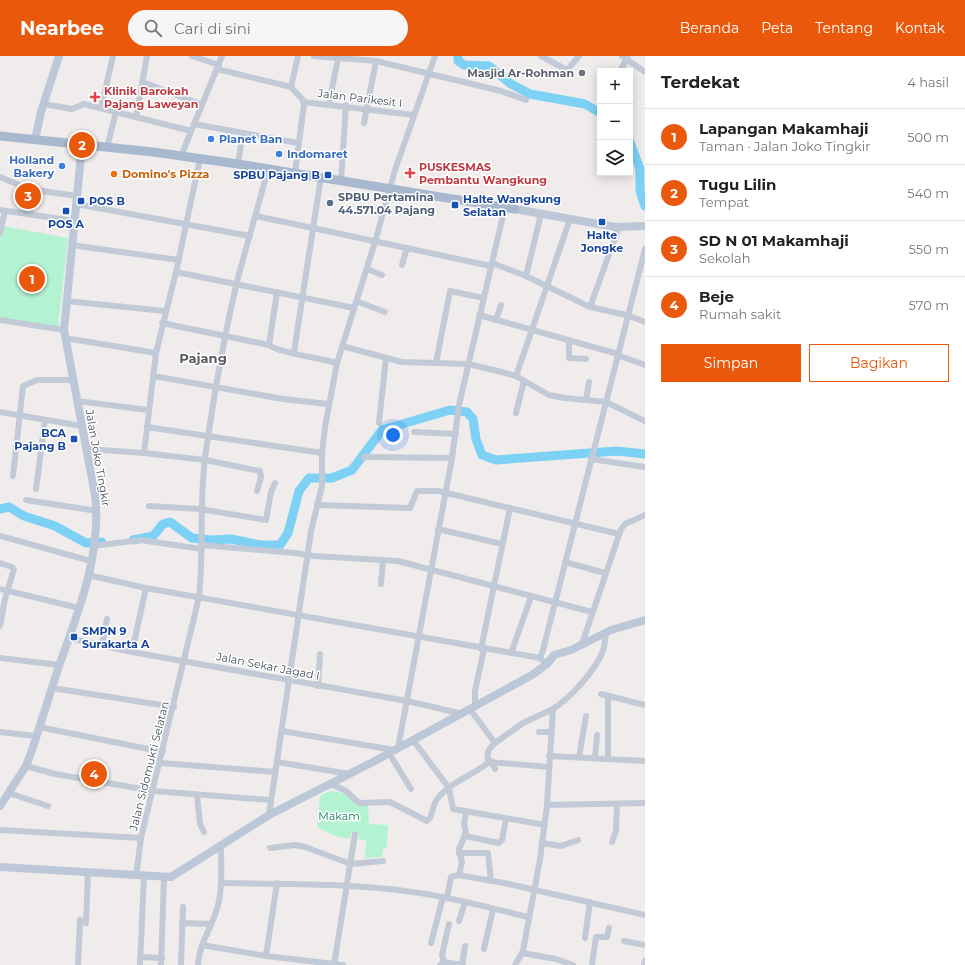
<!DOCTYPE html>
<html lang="id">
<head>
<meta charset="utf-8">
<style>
  :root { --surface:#fff; --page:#f6f6f6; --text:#222; --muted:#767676; --line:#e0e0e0; --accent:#ea580c }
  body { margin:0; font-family:Montserrat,sans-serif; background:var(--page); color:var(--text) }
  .controls { position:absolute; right:12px; top:12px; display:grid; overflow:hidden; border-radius:0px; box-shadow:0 2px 10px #0003 }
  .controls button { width:36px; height:36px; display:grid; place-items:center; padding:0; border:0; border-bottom:1px solid var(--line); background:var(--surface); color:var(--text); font:20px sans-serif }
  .you { position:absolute; left:393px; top:379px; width:14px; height:14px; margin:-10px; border:3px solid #fff; border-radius:50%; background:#1a73e8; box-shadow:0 0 0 6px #1a73e833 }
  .badge { display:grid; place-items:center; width:26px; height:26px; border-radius:50%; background:var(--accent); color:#fff; font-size:13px; font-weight:700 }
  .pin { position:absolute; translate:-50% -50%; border:2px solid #fff; box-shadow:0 1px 4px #0006 }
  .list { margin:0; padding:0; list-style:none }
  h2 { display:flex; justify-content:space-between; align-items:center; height:52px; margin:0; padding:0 16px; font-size:17px }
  h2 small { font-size:13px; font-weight:400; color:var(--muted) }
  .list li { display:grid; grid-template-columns:26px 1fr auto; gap:12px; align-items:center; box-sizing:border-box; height:56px; padding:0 16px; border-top:1px solid var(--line) }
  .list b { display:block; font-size:15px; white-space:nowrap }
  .list p { margin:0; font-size:13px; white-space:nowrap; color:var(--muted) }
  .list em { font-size:13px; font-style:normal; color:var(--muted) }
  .actions { display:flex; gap:8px; padding:12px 16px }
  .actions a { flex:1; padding:9px 0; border:1px solid var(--accent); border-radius:0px; text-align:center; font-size:14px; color:var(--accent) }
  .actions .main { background:var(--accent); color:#fff }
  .icon { flex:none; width:22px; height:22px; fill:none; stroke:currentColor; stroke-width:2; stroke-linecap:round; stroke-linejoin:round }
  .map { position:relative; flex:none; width:645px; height:909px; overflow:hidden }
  header { display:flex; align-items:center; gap:24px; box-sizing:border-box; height:56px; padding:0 20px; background:var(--accent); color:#fff }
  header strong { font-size:19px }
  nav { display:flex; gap:22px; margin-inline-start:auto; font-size:14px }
  .search { width:280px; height:36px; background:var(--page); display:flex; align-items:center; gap:10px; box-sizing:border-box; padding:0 14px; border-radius:22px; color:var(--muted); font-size:15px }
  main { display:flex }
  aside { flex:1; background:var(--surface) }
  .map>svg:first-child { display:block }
  .green { fill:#b4f3d2 }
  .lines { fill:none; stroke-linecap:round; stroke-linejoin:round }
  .river { stroke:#7cd1f5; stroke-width:9 }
  .street { stroke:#c1cad6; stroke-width:6 }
  .secondary { stroke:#bcc7d8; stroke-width:8 }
  .primary { stroke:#a8b9cf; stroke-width:9 }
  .worship-dot { fill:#6b7280; stroke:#fff; stroke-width:1.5 }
  .health-dot { fill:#e0444e; stroke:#fff; stroke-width:1.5 }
  .shop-dot { fill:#3f7fe0; stroke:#fff; stroke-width:1.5 }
  .food-dot { fill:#e8710a; stroke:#fff; stroke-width:1.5 }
  .transit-dot { fill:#1a4fb4; stroke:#fff; stroke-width:1.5 }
  .service-dot { fill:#5c6f8a; stroke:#fff; stroke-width:1.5 }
  .labels { text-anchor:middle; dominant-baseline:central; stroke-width:3; stroke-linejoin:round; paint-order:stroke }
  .worship-label { font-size:11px; font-weight:bold; fill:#5b616d; stroke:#fff; text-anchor:end }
  .health-label { font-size:11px; font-weight:bold; fill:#be3a42; stroke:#fff; text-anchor:start }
  .street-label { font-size:11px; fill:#434e5c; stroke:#fff }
  .shop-label { font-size:11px; font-weight:bold; fill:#366cbe; stroke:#fff; text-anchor:start }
  .food-label { font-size:11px; font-weight:bold; fill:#c56008; stroke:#fff; text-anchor:start }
  .transit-label { font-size:11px; font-weight:bold; fill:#164399; stroke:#fff; text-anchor:start }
  .service-label { font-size:11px; font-weight:bold; fill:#4e5e75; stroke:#fff; text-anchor:start }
  .park-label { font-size:11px; fill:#0c8453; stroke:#fff }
  .quarter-label { font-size:13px; font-weight:bold; fill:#585c62; stroke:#fff }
</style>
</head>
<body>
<header>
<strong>Nearbee</strong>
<div class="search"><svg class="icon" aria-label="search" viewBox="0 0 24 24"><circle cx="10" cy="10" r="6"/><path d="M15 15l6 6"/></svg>Cari di sini</div>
<nav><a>Beranda</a><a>Peta</a><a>Tentang</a><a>Kontak</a></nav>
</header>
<main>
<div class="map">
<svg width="645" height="909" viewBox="0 0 645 909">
  <rect width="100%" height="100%" fill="#f0ecec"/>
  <g class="green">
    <polygon points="3,170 68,182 58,271 0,262 0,184"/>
    <polygon points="330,735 344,737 350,743 368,749 369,768 388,769 387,791 383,793 382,801 365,802 366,784 359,784 358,775 351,777 350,783 335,780 317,771 320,740"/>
  </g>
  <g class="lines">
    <g class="river">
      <polyline points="458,0 458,5 464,9 489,10 511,28 530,38 585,48 600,57"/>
      <polyline points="630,86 640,113 640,135 645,150"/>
      <polyline points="0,453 9,451 24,460 55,470 86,487 102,486"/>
      <polyline points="133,484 153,480 163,468 170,466 192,482 211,484 231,483 260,489 280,489 288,477 299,435 309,422 332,422 352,414 382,374 450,354 467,356 473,363 476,383 482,399 496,404 617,395 645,398"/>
    </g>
    <g class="street">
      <polyline points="192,0 219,9"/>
      <polyline points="314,0 376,5 501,35 526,44"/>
      <polyline points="541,0 567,14 579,0"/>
      <polyline points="622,0 645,16"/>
      <polyline points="217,13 291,31"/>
      <polyline points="620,15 628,0"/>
      <polyline points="143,26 202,49"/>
      <polyline points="303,46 414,59"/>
      <polyline points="329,47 338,3"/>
      <polyline points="44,48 72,53 84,48 191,75"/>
      <polyline points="101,52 113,0"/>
      <polyline points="136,61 147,0"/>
      <polyline points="364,67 376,5"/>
      <polyline points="194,68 298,87"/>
      <polyline points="107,91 116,56"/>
      <polyline points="181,100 222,0"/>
      <polyline points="238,108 243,77"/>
      <polyline points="295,117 304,48 303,44 291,31 298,0"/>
      <polyline points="0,121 29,133 77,140"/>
      <polyline points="341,124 346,49"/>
      <polyline points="76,148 250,180"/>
      <polyline points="0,154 74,165"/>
      <polyline points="256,160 491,210"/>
      <polyline points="0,177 5,155"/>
      <polyline points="71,189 179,204"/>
      <polyline points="492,207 526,220 590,251 627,259 645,266"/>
      <polyline points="402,209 407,192"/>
      <polyline points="367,213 382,219"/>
      <polyline points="176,216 354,252"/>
      <polyline points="526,220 541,158"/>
      <path d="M277,236L269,289C279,297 321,302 337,307"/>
      <polyline points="66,245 165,255"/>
      <polyline points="356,245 385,256"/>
      <polyline points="590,251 619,171"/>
      <polyline points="479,259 618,298"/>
      <polyline points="0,264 64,274"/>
      <polyline points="496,264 501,249"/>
      <polyline points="162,267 269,289"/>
      <polyline points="65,282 156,297"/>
      <polyline points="569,284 569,302 586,303"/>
      <polyline points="342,290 402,306 468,308 498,315 516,320 549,339 565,342 606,346 645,365"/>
      <polyline points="294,296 321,121"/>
      <polyline points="617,299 645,309"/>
      <polyline points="436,307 450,235 484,242"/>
      <polyline points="153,320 283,343 328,348"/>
      <polyline points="516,320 570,163"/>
      <polyline points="586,344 589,326"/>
      <polyline points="77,345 148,354"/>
      <polyline points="0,356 82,370"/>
      <polyline points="516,357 524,325"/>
      <polyline points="379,367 386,302"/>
      <polyline points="147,371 322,397"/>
      <polyline points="414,376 456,378"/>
      <polyline points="87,393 144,397 205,404 260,415 261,421 257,435"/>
      <polyline points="144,397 156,297 176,216 200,103"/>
      <polyline points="364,401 452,402"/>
      <polyline points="591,403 645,411"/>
      <polyline points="13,420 23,330 37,324 73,324"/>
      <polyline points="36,433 45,364"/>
      <polyline points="26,444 97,455"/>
      <polyline points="317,449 410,452 417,435 438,435 619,478"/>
      <polyline points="149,450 200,453 266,464 271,436 275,427"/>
      <polyline points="438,473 502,488"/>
      <polyline points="0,480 91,505"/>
      <polyline points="201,489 295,497 314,500 398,505 592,556"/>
      <polyline points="93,490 140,484 202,493"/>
      <polyline points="565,506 605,517"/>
      <polyline points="0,507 12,511 14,513 5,543 0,570"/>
      <polyline points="88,519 146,532 540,602 547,608"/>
      <polyline points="381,528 383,504"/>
      <polyline points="0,533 79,552"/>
      <polyline points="69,582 132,596 407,645 463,658"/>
      <polyline points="582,588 621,473 625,468 645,459"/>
      <polyline points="102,590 107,563"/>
      <polyline points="481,593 510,452"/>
      <polyline points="132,596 146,532"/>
      <polyline points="511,597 531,541"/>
      <polyline points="0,602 59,609"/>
      <polyline points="540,602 543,594 645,193"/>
      <polyline points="318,630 320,598"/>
      <polyline points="52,632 174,651"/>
      <polyline points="601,638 645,649"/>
      <polyline points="608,640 608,703"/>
      <polyline points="475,651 475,635 484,593"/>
      <path d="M470,653L495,687C489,692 485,698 489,706L549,711"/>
      <polyline points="39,671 163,696"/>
      <polyline points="282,675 394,694"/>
      <polyline points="0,676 36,680"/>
      <polyline points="539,676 551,676"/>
      <polyline points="413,684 449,732 453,753 545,769"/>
      <polyline points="495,687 523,667 553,653"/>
      <polyline points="398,692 452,402 459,349 505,151"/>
      <polyline points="389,697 411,733"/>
      <polyline points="549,700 645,705"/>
      <polyline points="579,701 586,660"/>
      <polyline points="595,701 597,679"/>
      <polyline points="491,705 495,713"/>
      <polyline points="277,706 350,718"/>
      <polyline points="161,707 275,716"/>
      <polyline points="26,710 55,718 154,735 270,744"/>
      <path d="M331,728L346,735L359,747L390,746L427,765L430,762C433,756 433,747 438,742C450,726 474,719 489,706"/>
      <polyline points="9,737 48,750"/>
      <polyline points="197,739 200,768 204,776"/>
      <polyline points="547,749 645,747"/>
      <polyline points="269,759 311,475 322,430 322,397 325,371 337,307 375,186 395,114 435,0"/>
      <polyline points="0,774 141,782"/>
      <polyline points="465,780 499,787 502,784 506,763"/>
      <polyline points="612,786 616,775 617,748"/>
      <polyline points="542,787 561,790 578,784"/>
      <polyline points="270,792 295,789 305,791 351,808 383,805"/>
      <polyline points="459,797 488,797 491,825"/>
      <polyline points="459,819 462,806 459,793 466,776 464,768 466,756"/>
      <path d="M136,820L141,782L199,541C204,495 199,449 205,402C213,345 223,286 236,230C246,190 258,152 268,113"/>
      <path d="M221,827C285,828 349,827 412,836C452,841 490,852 528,861"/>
      <polyline points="447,842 451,821 459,819 509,828 645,859"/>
      <polyline points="459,865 465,846"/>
      <polyline points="86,867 88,817"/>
      <polyline points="182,867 211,868"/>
      <polyline points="585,882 590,846"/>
      <polyline points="624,885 645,889"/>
      <polyline points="431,887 443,841"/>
      <polyline points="202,889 266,900 343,909"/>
      <polyline points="484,893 493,853"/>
      <polyline points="522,897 556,903 573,909"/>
      <polyline points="266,900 277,827"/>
      <polyline points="141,901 162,902"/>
      <polyline points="444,906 442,899 449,868"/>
      <polyline points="78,909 80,864"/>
      <polyline points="140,909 144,820"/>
      <polyline points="161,909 164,821"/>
      <polyline points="181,909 183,851"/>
      <path d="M198,909C199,888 211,873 217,853C223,833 221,810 221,788"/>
      <polyline points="334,909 355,778"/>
      <polyline points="440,909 444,906 463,909"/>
      <polyline points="462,909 465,890"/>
      <path d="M515,909L523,895L540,803L547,749L553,653C570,642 594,616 602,597C605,591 605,583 606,576"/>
      <polyline points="592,909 596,881 607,881 609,872"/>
      <polyline points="644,909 645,905"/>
    </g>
    <g class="secondary">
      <polyline points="35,84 41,56 59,0"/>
      <polyline points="515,153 615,171 645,170"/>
      <path d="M0,750L26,710L31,697C41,667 50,637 60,607C79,554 102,497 95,439L64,274L82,89"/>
      <polyline points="0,811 171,821 269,759 371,707 532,619 547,608 554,599 571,594 611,574 645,564"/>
    </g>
    <polyline class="primary" points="0,80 153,96 238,108 515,153"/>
  </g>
  <circle class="worship-dot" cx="582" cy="17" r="4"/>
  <g class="health-dot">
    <path d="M93 35h4v4h4v4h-4v4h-4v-4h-4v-4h4z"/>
    <path d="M408 111h4v4h4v4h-4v4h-4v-4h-4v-4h4z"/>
  </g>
  <g class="shop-dot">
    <circle cx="211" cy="83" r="4"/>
    <circle cx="279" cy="98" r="4"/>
    <circle cx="62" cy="110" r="4"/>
  </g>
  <circle class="food-dot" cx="114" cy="118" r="4"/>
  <g class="transit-dot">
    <rect x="324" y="115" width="8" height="8" rx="2"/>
    <rect x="77" y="141" width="8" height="8" rx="2"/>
    <rect x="451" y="145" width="8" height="8" rx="2"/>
    <rect x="62" y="151" width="8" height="8" rx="2"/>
    <rect x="598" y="162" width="8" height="8" rx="2"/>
    <rect x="70" y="379" width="8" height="8" rx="2"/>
    <rect x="70" y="577" width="8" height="8" rx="2"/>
  </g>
  <circle class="service-dot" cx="330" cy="147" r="4"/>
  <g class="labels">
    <g class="worship-label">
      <text x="574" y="17">Masjid Ar-Rohman</text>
    </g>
    <g class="health-label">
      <text x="104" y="35">Klinik Barokah<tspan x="104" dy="13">Pajang Laweyan</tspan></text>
      <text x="419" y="111">PUSKESMAS<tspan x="419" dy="13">Pembantu Wangkung</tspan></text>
    </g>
    <g class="street-label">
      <text transform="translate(360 42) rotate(7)">Jalan Parikesit I</text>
      <text transform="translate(98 402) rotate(80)">Jalan Joko Tingkir</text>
      <text transform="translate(268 610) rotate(11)">Jalan Sekar Jagad I</text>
      <text transform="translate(149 710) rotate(-76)">Jalan Sidomukti Selatan</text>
    </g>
    <g class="shop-label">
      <text x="219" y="83">Planet Ban</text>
      <text x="287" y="98">Indomaret</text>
      <text x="54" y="104" text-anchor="end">Holland<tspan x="54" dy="13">Bakery</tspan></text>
    </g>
    <g class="food-label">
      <text x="122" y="118">Domino's Pizza</text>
    </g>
    <g class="transit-label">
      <text x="320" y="119" text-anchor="end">SPBU Pajang B</text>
      <text x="463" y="143">Halte Wangkung<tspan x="463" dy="13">Selatan</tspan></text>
      <text x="89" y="145">POS B</text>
      <text x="66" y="168" text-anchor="middle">POS A</text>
      <text x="602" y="179" text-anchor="middle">Halte<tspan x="602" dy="13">Jongke</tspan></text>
      <text x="66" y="377" text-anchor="end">BCA<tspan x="66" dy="13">Pajang B</tspan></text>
      <text x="82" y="575">SMPN 9<tspan x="82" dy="13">Surakarta A</tspan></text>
    </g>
    <g class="service-label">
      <text x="338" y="141">SPBU Pertamina<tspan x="338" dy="13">44.571.04 Pajang</tspan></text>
    </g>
    <g class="park-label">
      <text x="339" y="760">Makam</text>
    </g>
    <g class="quarter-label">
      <text x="203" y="302">Pajang</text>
    </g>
  </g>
</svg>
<div class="controls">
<button>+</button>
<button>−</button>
<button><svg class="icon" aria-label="layers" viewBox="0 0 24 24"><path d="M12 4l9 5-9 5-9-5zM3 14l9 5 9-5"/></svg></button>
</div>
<div class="you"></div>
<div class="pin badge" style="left:32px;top:223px">1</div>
<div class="pin badge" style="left:82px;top:89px">2</div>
<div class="pin badge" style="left:28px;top:140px">3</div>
<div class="pin badge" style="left:94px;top:718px">4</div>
</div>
<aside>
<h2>Terdekat<small>4 hasil</small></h2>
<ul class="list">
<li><span class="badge">1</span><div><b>Lapangan Makamhaji</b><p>Taman · Jalan Joko Tingkir</p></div><em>500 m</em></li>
<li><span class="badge">2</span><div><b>Tugu Lilin</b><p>Tempat</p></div><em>540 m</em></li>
<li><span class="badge">3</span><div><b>SD N 01 Makamhaji</b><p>Sekolah</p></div><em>550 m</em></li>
<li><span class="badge">4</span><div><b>Beje</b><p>Rumah sakit</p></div><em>570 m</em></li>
</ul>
<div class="actions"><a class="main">Simpan</a><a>Bagikan</a></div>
</aside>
</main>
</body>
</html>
